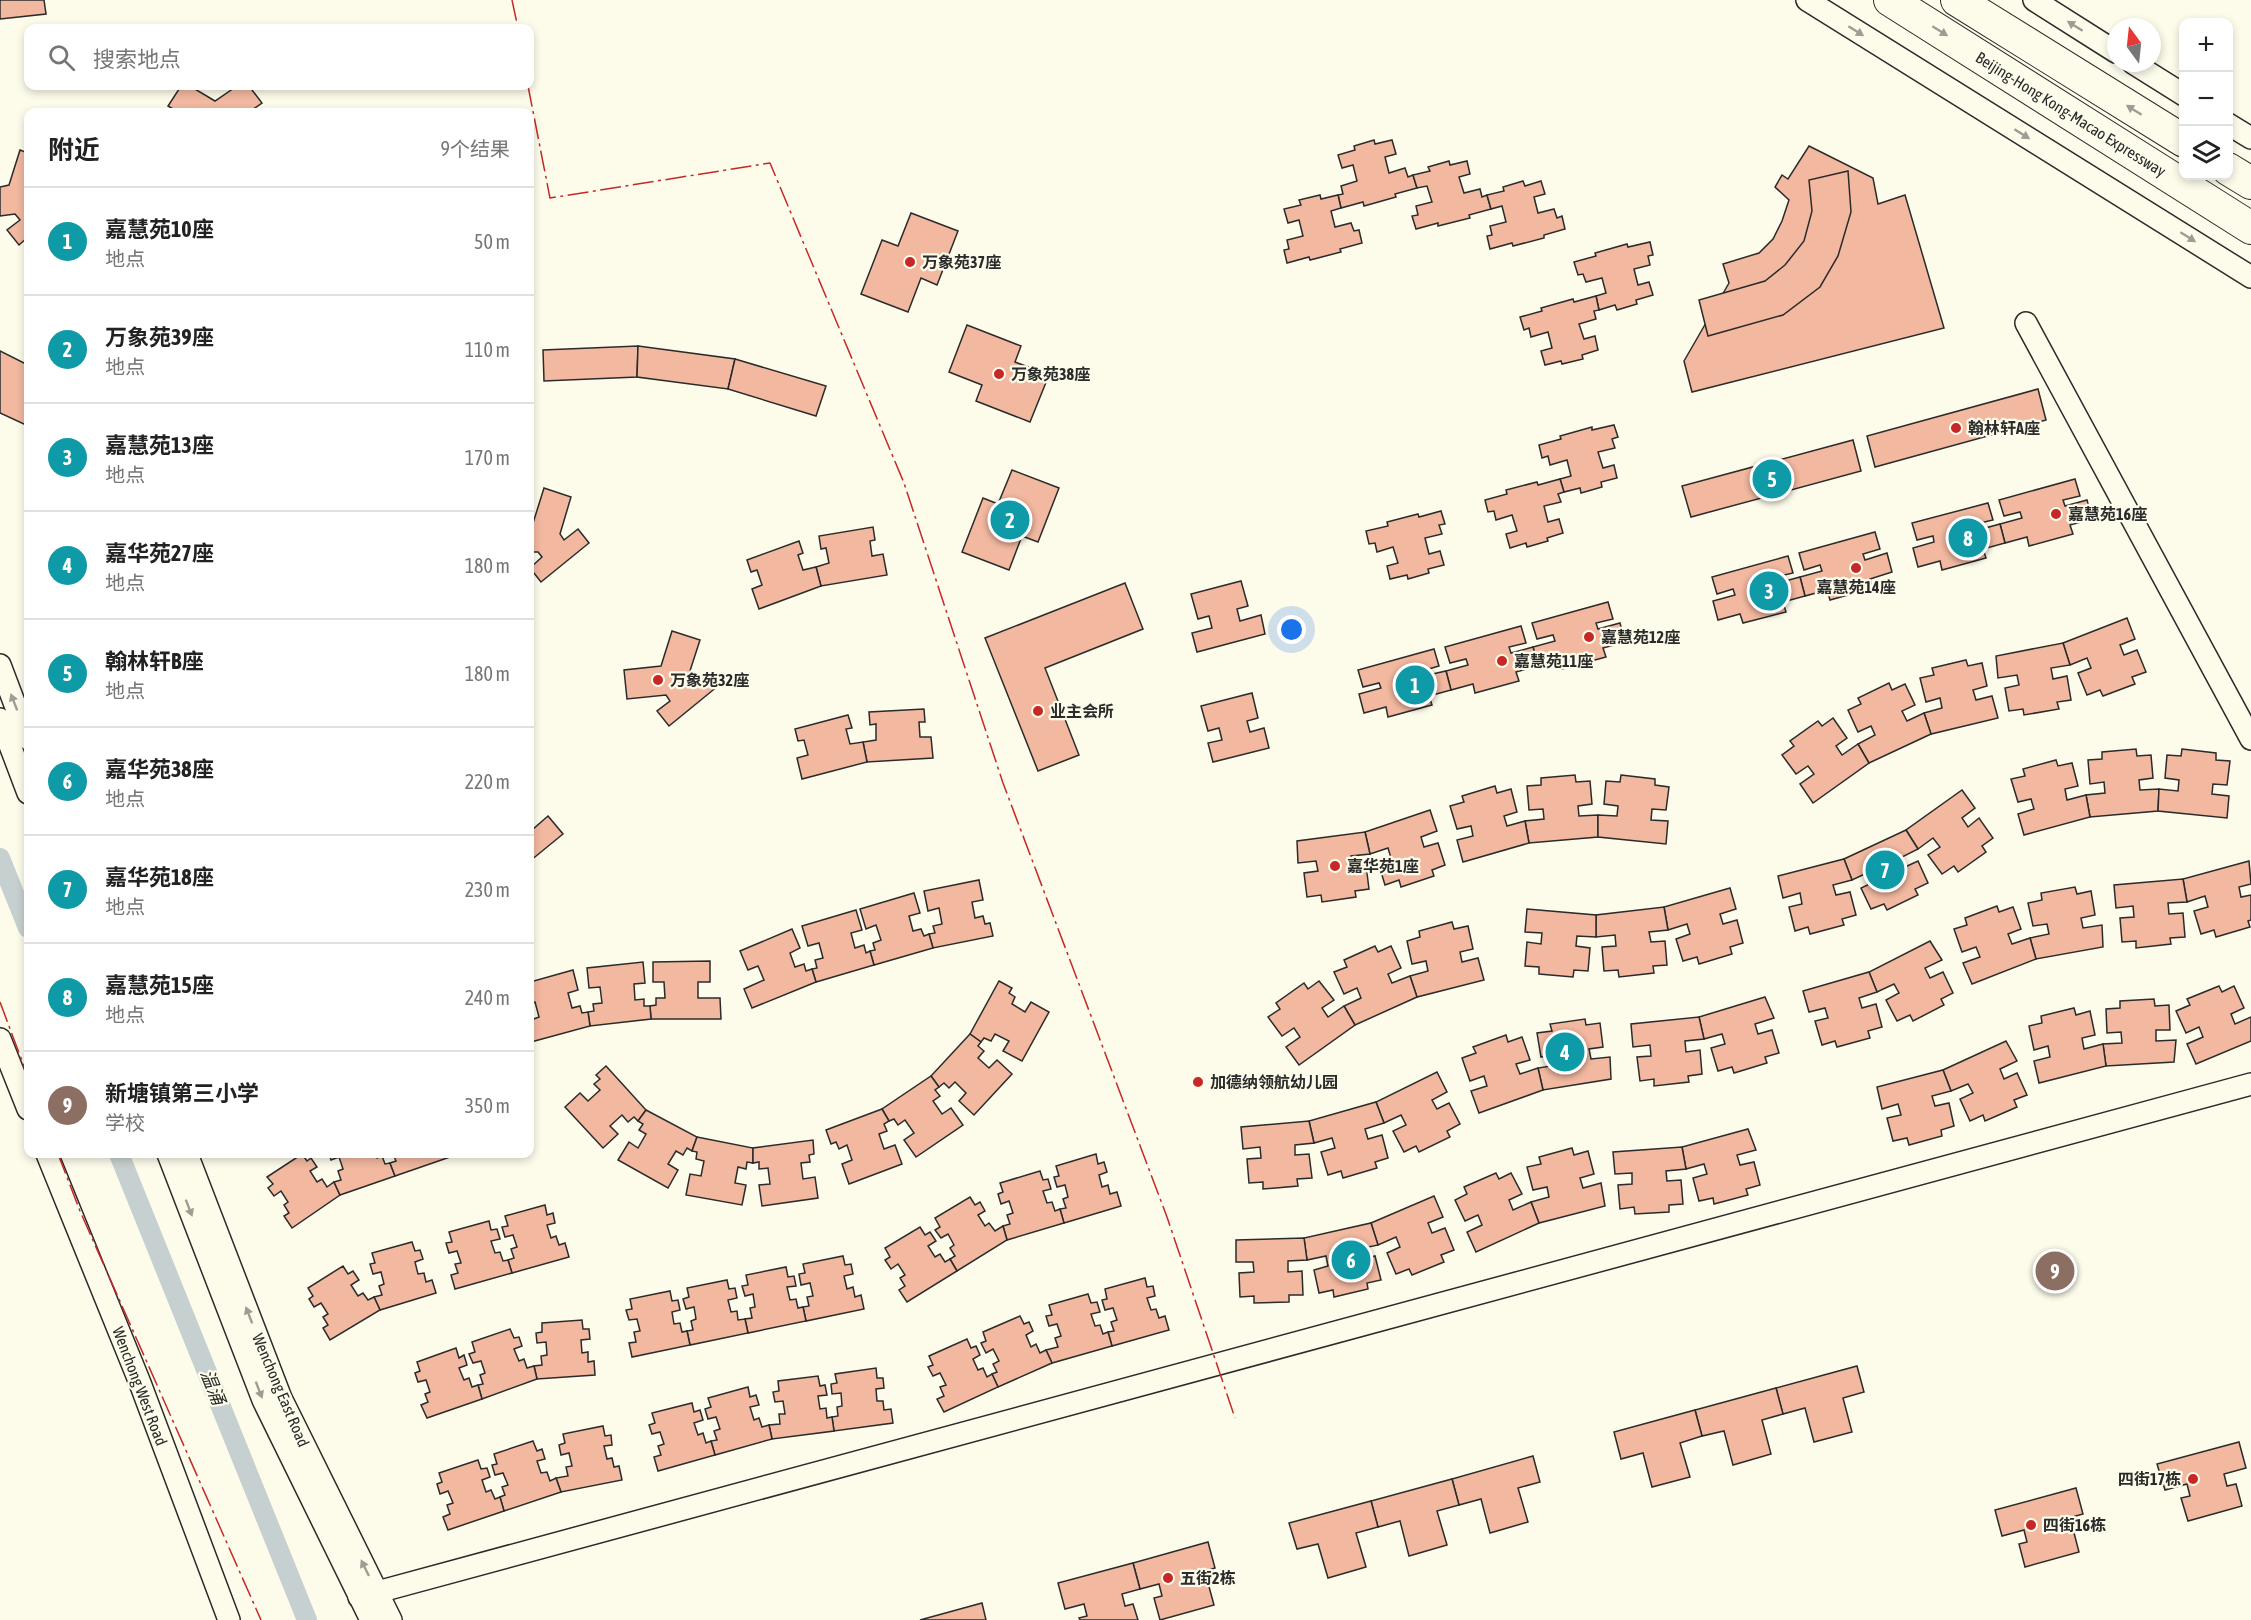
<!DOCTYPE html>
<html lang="zh">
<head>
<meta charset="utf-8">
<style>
  :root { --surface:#fff; --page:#f6f6f6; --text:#222; --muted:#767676; --line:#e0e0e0; --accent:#c62828 }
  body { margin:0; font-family:"Asap Condensed","Noto Sans SC",sans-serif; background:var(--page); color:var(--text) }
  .controls { position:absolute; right:18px; top:18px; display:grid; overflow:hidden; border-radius:12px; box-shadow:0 3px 9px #0003 }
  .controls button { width:54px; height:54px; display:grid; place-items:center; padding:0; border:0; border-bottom:2px solid var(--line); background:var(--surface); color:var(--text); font:30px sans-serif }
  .compass { position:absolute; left:2107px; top:18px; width:54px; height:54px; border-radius:50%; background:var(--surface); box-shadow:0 3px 9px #0003; rotate:345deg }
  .you { position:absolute; left:1292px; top:630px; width:21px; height:21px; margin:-15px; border:4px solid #fff; border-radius:50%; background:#1a73e8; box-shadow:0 0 0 9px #1a73e833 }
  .badge { display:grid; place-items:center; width:39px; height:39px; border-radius:50%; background:var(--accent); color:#fff; font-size:20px; font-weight:700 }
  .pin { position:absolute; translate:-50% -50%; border:3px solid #fff; box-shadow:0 2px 6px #0006 }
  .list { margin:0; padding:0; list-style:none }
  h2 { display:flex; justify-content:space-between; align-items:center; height:78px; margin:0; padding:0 24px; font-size:26px }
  h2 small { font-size:20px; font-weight:400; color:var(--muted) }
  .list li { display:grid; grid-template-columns:39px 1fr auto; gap:18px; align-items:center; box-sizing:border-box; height:108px; padding:0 24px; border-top:2px solid var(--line) }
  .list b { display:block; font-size:22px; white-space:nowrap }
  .list p { margin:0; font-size:20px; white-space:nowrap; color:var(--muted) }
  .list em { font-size:20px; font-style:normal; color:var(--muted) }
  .icon { flex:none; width:33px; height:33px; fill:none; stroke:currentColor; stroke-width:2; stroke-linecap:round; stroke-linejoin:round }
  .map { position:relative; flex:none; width:2251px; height:1620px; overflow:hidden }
  .search { position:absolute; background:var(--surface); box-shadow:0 3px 9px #0003; left:24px; top:24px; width:510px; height:66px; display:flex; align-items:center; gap:15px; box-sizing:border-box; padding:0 21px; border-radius:12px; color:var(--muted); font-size:22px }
  .panel { position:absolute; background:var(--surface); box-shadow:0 3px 9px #0003; left:24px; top:108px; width:510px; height:1050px; border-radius:12px }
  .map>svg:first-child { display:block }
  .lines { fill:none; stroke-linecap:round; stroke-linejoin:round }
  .canal { stroke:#c7d0d0; stroke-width:20 }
  .building { fill:#f2b8a0; stroke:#2b2b2b; stroke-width:1.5 }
  .minor-casing { stroke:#2b2b2b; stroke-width:24 }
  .highway-casing { stroke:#2b2b2b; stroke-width:34 }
  .minor { stroke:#fdfbea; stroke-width:21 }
  .highway { stroke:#fdfbea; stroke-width:32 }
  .power { stroke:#c62828; stroke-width:1.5; stroke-dasharray:21 4.5 3 4.5; stroke-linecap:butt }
  .oneway { fill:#9e9d94 }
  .poi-dot { fill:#c62828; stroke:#fdfbea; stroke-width:2 }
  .labels { text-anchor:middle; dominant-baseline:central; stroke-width:4.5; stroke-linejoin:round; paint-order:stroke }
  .street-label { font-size:16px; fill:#2b2b2b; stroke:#fdfbea }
  .poi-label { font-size:16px; font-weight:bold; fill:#2b2b2b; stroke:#fdfbea; text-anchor:start }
  .water-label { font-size:18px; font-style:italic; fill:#2b2b2b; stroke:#fdfbea }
</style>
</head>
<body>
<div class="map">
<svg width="2251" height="1620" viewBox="0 0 2251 1620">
  <rect width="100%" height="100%" fill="#fdfbea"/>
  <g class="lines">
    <g class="canal">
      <polyline points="0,858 28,928"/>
      <polyline points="119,1154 307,1620"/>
    </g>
  </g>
  <g class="building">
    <polygon points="0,0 44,0 46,14 0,19"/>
    <polygon points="181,86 190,86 215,101 237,86 249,86 262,103 249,112 178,112 168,106"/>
    <polygon points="1374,140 1375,144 1392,140 1396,154 1385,157 1389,173 1405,168 1408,177 1413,175 1417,188 1395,194 1396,197 1364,206 1363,202 1341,208 1338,195 1343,194 1341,186 1357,181 1353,165 1342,168 1338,155 1355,150 1354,146"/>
    <polygon points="1809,146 1873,178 1878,204 1905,195 1944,328 1692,392 1684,361 1729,283 1723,264 1759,253 1773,239 1782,221 1789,200 1775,187 1782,175 1788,179"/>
    <polygon points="20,150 28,153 28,237 19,245 7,230 20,220 15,214 0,216 0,187 9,185"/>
    <polygon points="1449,161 1450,165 1467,161 1470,174 1459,177 1464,193 1480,189 1482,197 1487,195 1491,209 1469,215 1470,218 1438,226 1438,223 1416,229 1412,216 1418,215 1416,206 1432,202 1427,186 1417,188 1413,175 1430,171 1428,167"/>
    <polygon points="1848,171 1851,212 1838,256 1820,287 1783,315 1708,336 1699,300 1765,281 1785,265 1804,241 1812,211 1809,180"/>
    <polygon points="1523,181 1525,186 1541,181 1545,194 1534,197 1538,213 1554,209 1557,218 1562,216 1565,229 1544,235 1544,238 1513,246 1512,243 1490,249 1487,236 1492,235 1490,226 1506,222 1502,206 1491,209 1487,195 1504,191 1503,187"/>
    <polygon points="1320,195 1321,199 1338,195 1341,208 1331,211 1335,227 1351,223 1354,231 1359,230 1362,243 1340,249 1341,252 1310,260 1309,257 1287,263 1284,250 1289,249 1287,240 1303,236 1299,220 1288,223 1284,209 1301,205 1299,200"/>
    <polygon points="911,213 958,231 937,285 921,278 908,312 861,294 882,240 898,246"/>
    <polygon points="1650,242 1653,255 1648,256 1650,265 1634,269 1638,285 1649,282 1653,295 1636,300 1637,304 1617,310 1615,305 1599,310 1596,296 1606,293 1602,278 1586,282 1583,274 1578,275 1574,262 1596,256 1595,253 1627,244 1628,247"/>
    <polygon points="1596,296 1599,310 1594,311 1596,319 1579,324 1584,339 1595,336 1598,350 1582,355 1583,359 1562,364 1561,361 1545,365 1541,351 1552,348 1548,332 1531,337 1529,328 1524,330 1520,317 1542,311 1541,308 1573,299 1574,302"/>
    <polygon points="967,325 1021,346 1015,362 1049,375 1030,422 976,401 982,385 949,372"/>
    <polygon points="638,346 637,377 544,381 543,350"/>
    <polygon points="638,346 735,359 728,389 637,377"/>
    <polygon points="0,351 28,365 28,420 26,425 0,413"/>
    <polygon points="735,359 826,386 816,416 728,389"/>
    <polygon points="2038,389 2046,420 1875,467 1867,436"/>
    <polygon points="1614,425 1618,437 1612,439 1615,448 1598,452 1603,468 1614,465 1617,478 1601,482 1602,487 1581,493 1580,488 1564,492 1560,479 1571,476 1567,460 1550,465 1548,456 1542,458 1539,445 1561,439 1560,436 1592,427 1592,430"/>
    <polygon points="1853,440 1861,471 1691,517 1682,486"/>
    <polygon points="1012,470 1059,488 1038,542 1022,536 1009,570 962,552 983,498 998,504"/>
    <polygon points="1560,479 1564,492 1558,494 1561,502 1544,506 1548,522 1559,519 1563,533 1547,538 1548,541 1527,547 1526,543 1510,548 1506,534 1517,531 1512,515 1496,520 1494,511 1488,512 1485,500 1507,494 1506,490 1537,482 1538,485"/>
    <polygon points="2075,479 2080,496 2063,500 2065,506 2087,500 2092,519 2070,525 2073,534 2029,546 2027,537 2005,543 2000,524 2022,518 2020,512 2004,516 1999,500"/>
    <polygon points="544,488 571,497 560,534 564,540 578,529 589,543 541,582 530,568 542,557 538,552 530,552 530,523 533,523"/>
    <polygon points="1988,503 1993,520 1976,524 1978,530 2000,524 2005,543 1983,549 1986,558 1942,570 1940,561 1918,567 1913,548 1934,542 1933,536 1917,540 1912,523"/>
    <polygon points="1441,511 1445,524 1439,525 1442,534 1425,538 1429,554 1440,551 1444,565 1428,569 1429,573 1408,579 1407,575 1390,579 1387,566 1398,563 1393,547 1377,552 1375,543 1369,544 1366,531 1388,526 1387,522 1418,514 1419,517"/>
    <polygon points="873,527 875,540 870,541 872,556 883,554 887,575 821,586 816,567 829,563 826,548 821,549 819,536"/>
    <polygon points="1875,532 1880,549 1863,554 1865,560 1887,553 1892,572 1870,579 1873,588 1830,600 1827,590 1805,596 1800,577 1822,571 1820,565 1804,570 1799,553"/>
    <polygon points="799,541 803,553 798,555 803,570 816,567 821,586 759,609 752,589 762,585 757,570 751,572 747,560"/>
    <polygon points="1788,556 1793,573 1776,577 1778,583 1800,577 1805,596 1783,602 1786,612 1743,623 1740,614 1718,620 1713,601 1735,595 1733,589 1717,594 1712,577"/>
    <polygon points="1241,581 1248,606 1237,609 1240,621 1261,615 1265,634 1197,652 1192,633 1212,628 1209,616 1198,619 1191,594"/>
    <polygon points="1125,583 1143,629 1045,668 1079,755 1038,771 985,638"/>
    <polygon points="1608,602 1613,619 1596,623 1598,629 1620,623 1625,642 1603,648 1606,657 1562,669 1560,660 1538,666 1533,647 1555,641 1553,635 1537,639 1532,623"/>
    <polygon points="2127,618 2135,639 2120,645 2124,655 2137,650 2146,672 2132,677 2135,684 2103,696 2100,690 2087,695 2078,673 2091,668 2087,658 2070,665 2063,643"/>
    <polygon points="1521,626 1526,643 1509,647 1511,653 1533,647 1538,666 1516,672 1519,681 1475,693 1473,684 1451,690 1446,671 1468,665 1466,659 1450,663 1445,647"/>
    <polygon points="672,631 700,640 688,677 693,683 706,672 718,686 669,726 657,711 670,701 666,695 627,699 624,670 661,666"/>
    <polygon points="2063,643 2070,665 2051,668 2053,679 2067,676 2071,700 2057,702 2059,709 2024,715 2023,709 2009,711 2005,688 2019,685 2017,675 1998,678 1996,656"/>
    <polygon points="1434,649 1439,666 1422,671 1424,676 1446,671 1451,690 1429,696 1432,705 1388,717 1386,707 1364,713 1359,694 1381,688 1379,683 1363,687 1358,670"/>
    <polygon points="1966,660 1968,666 1982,663 1987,686 1973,690 1976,700 1992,696 1998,718 1931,734 1924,713 1942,708 1940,698 1926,702 1920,678 1934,675 1932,668"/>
    <polygon points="1889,683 1892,690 1905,684 1915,705 1902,711 1907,721 1924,713 1931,734 1869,763 1858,744 1875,735 1871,726 1858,732 1848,710 1861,704 1858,698"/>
    <polygon points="1252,693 1258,718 1247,721 1250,732 1264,728 1269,748 1213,762 1208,743 1222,740 1219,728 1208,731 1201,706"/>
    <polygon points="924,709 925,722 919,722 920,737 931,737 933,758 867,762 863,742 876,740 876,724 870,725 869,712"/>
    <polygon points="848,715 852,728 846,729 850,744 863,742 867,762 802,779 797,758 808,755 804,740 798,741 795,729"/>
    <polygon points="1833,718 1847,738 1836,746 1842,755 1858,744 1869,763 1813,803 1800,784 1814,774 1808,766 1796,774 1782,755 1794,746 1790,741 1818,721 1822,726"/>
    <polygon points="2136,749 2137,756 2151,755 2153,778 2139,780 2140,790 2159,789 2158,811 2090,817 2086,795 2105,793 2104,782 2090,784 2088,760 2102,759 2102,752"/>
    <polygon points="2182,749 2216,753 2216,760 2230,761 2227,785 2213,784 2212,794 2229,796 2227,818 2158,811 2159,789 2178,791 2179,780 2165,778 2167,755 2181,756"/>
    <polygon points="2056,760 2058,766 2072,763 2078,786 2065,789 2067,800 2086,795 2090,817 2024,835 2018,814 2034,809 2031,799 2018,802 2011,779 2025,776 2023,769"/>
    <polygon points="1575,775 1576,782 1590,781 1592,804 1578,806 1579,816 1598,815 1598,837 1529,843 1525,821 1544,819 1543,809 1529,810 1527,786 1541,785 1541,778"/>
    <polygon points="1621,775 1655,779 1655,785 1669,787 1666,810 1652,809 1651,820 1668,821 1666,844 1598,837 1598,815 1617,816 1618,806 1604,804 1606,781 1620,782"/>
    <polygon points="1495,786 1497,793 1511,789 1517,812 1504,816 1507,826 1525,821 1529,843 1463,862 1457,840 1473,836 1471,826 1457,829 1450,806 1464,802 1462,796"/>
    <polygon points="1962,790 1975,808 1962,818 1968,827 1979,818 1993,838 1982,846 1986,852 1958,872 1954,866 1942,874 1928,855 1940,847 1933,838 1918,849 1906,830"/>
    <polygon points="1430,810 1437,831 1421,837 1424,847 1438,843 1445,865 1432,870 1434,876 1401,887 1399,880 1385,885 1378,862 1391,858 1388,848 1370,854 1365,832"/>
    <polygon points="548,816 563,834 530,861 530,824 533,829"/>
    <polygon points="1906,830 1918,849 1900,858 1905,867 1918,861 1928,883 1915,889 1918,895 1887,910 1884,904 1871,909 1861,888 1874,882 1869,872 1852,880 1844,859"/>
    <polygon points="1365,832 1370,854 1351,856 1352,867 1366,865 1369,889 1355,891 1356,897 1322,902 1321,895 1307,897 1304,873 1318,871 1316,861 1298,863 1297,841"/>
    <polygon points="1844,859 1852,880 1833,885 1836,895 1850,892 1856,915 1842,919 1844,925 1810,934 1808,927 1795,931 1789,907 1802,904 1800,893 1783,898 1778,876"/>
    <polygon points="2249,861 2251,884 2239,887 2241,897 2251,895 2251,920 2248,921 2250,927 2216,937 2214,930 2201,934 2194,911 2208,907 2205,896 2187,902 2183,879"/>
    <polygon points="2183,879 2187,902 2168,903 2169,914 2183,913 2185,937 2170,938 2171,944 2136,948 2136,941 2122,942 2120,918 2134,917 2133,906 2116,908 2114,885"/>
    <polygon points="979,880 983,900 972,902 975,918 983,916 985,924 990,923 993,936 933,948 929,934 935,933 933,926 942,924 939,908 928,911 924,891"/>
    <polygon points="2075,887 2077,894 2091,891 2095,915 2081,918 2083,928 2102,925 2103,947 2036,959 2030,938 2049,934 2047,924 2033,926 2028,903 2042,900 2041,893"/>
    <polygon points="1730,888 1736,909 1720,914 1723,924 1737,920 1743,943 1730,947 1732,954 1699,964 1697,957 1683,961 1676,939 1690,934 1687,924 1668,930 1664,907"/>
    <polygon points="914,893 920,913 909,916 913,931 921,929 924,936 929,934 933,948 874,965 870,951 875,950 873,943 881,940 876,925 866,929 860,909"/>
    <polygon points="1997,906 1999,912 2013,907 2021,929 2008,934 2012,944 2030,938 2036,959 1972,984 1963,963 1980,957 1976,947 1962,952 1954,929 1967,925 1965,918"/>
    <polygon points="1664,907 1668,930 1649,932 1651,942 1665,941 1667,965 1653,966 1654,973 1619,977 1618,970 1604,971 1602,947 1616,946 1615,935 1596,937 1596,915"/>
    <polygon points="1527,909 1596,915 1596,937 1577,936 1576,946 1590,948 1588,971 1574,970 1573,977 1539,974 1539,967 1525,966 1527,942 1541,944 1542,933 1525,932"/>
    <polygon points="856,910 862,930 851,933 855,948 864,945 866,953 870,951 874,965 816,982 812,969 817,968 815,960 823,958 819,943 808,946 802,926"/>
    <polygon points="1452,922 1454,929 1468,926 1473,949 1460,952 1462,962 1478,958 1484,980 1417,997 1410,976 1428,971 1426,961 1412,964 1407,941 1420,937 1419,931"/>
    <polygon points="792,929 800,948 790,953 795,967 804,964 806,971 812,969 816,982 752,1008 744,989 764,980 758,966 748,970 740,951"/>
    <polygon points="1930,941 1942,960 1925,968 1930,978 1943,972 1953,993 1941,999 1944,1005 1913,1021 1910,1015 1897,1021 1886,1000 1899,993 1894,984 1877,992 1869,972"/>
    <polygon points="1375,946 1378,952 1391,946 1401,968 1388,974 1392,983 1410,976 1417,997 1355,1025 1344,1006 1361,998 1357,988 1344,994 1334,972 1347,967 1344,960"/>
    <polygon points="710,961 710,982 698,982 698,998 720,998 721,1019 651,1019 650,1006 656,1005 656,998 665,998 664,982 653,982 653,962"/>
    <polygon points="643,962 645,983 634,984 635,1000 644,999 644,1006 650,1006 651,1019 590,1026 588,1012 594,1011 593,1004 602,1003 600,987 589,988 587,968"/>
    <polygon points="573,970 578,990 568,993 572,1008 580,1006 582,1013 588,1012 590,1026 531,1042 530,1028 533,1027 531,1020 539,1017 535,1002 530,1004 530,982"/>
    <polygon points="1869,972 1877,992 1859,998 1862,1008 1876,1004 1882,1027 1868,1031 1870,1038 1837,1047 1835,1041 1822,1045 1815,1021 1828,1018 1825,1008 1809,1012 1803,991"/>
    <polygon points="999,981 1012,988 1009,993 1015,997 1012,1004 1025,1012 1031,1002 1049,1012 1022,1061 1003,1051 1009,1041 995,1034 991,1041 984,1038 981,1042 970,1034"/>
    <polygon points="1319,981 1334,1000 1322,1008 1328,1017 1344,1006 1355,1025 1299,1065 1286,1047 1300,1037 1294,1028 1282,1036 1268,1017 1280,1009 1276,1003 1304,983 1308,989"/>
    <polygon points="2219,986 2222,992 2234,986 2244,1008 2231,1014 2235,1024 2251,1017 2251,1041 2196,1064 2187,1044 2203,1037 2199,1027 2186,1033 2176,1011 2190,1005 2187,999"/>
    <polygon points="1765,997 1774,1018 1755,1024 1758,1034 1772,1030 1779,1053 1765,1057 1767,1063 1734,1073 1732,1067 1718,1071 1711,1048 1725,1044 1722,1034 1704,1039 1699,1017"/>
    <polygon points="2154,999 2155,1006 2169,1005 2170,1030 2156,1030 2156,1041 2176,1040 2174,1062 2106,1066 2103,1044 2122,1043 2121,1032 2107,1033 2106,1009 2120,1008 2120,1001"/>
    <polygon points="2074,1008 2076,1015 2090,1011 2095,1035 2082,1038 2084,1049 2103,1044 2106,1066 2039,1083 2034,1061 2050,1057 2048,1046 2034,1050 2029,1026 2042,1023 2041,1016"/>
    <polygon points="1699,1017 1704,1039 1685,1041 1686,1052 1700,1050 1702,1074 1688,1076 1689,1082 1654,1086 1654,1079 1640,1081 1637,1057 1651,1056 1650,1045 1633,1047 1631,1024"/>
    <polygon points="1585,1019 1586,1025 1600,1023 1603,1047 1589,1049 1591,1059 1610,1057 1611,1079 1543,1090 1538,1068 1557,1065 1555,1054 1541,1057 1537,1033 1552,1031 1550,1024"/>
    <polygon points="970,1034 981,1042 978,1046 984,1051 978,1058 989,1068 997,1060 1012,1074 974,1115 959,1101 966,1093 955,1082 949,1088 944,1083 939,1087 931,1076"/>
    <polygon points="1506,1035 1508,1042 1522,1037 1530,1060 1516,1064 1520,1074 1538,1068 1543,1090 1479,1113 1471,1091 1487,1086 1484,1076 1470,1081 1462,1058 1476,1053 1473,1047"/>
    <polygon points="2006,1041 2017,1061 2000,1069 2004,1079 2017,1073 2027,1095 2014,1100 2017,1107 1985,1121 1983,1115 1970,1121 1960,1099 1973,1093 1968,1084 1951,1091 1943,1070"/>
    <polygon points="606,1066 646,1110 638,1121 634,1117 628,1122 622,1115 610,1126 618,1134 603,1148 565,1107 580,1093 588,1101 600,1090 594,1084 600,1079 596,1075"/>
    <polygon points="1943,1070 1951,1091 1932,1096 1935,1106 1949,1103 1954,1126 1941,1130 1942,1136 1909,1145 1907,1138 1893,1141 1887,1118 1901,1115 1898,1104 1882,1109 1877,1087"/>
    <polygon points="1437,1072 1447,1092 1432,1100 1437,1109 1449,1103 1460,1124 1447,1131 1450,1137 1419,1152 1416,1146 1404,1152 1393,1131 1406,1125 1401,1115 1384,1123 1376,1102"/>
    <polygon points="931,1076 939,1087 935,1090 940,1096 933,1101 942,1114 951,1108 963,1125 916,1157 904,1140 914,1133 905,1120 898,1125 894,1119 889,1121 882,1109"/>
    <polygon points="1376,1102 1384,1123 1365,1129 1368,1139 1382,1135 1388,1158 1375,1162 1377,1168 1343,1178 1341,1171 1328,1175 1321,1152 1335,1148 1332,1138 1314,1143 1309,1121"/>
    <polygon points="882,1109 889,1121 884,1124 887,1131 879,1134 884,1149 895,1145 902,1164 849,1184 842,1164 852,1160 847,1145 839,1149 836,1142 831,1144 826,1130"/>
    <polygon points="646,1110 697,1137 692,1151 687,1148 683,1155 676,1151 668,1164 678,1170 668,1188 618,1160 629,1142 638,1148 646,1134 639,1130 643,1124 638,1121"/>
    <polygon points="1309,1121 1314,1143 1295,1145 1295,1155 1309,1154 1312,1178 1297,1179 1298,1186 1263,1189 1263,1182 1249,1183 1247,1159 1261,1158 1260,1147 1243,1149 1241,1127"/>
    <polygon points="1748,1129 1756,1150 1737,1155 1740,1165 1754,1162 1760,1185 1746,1189 1748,1195 1714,1204 1713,1198 1699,1201 1693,1178 1707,1174 1704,1164 1686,1169 1682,1147"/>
    <polygon points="697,1137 753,1148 753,1163 747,1162 746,1169 738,1167 735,1183 746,1185 742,1205 686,1195 690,1174 701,1176 704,1161 696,1159 697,1152 692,1151"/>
    <polygon points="813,1140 814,1154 809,1155 810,1162 801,1163 803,1179 815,1177 818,1198 762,1206 759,1185 770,1184 768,1168 759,1169 759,1162 753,1163 753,1148"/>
    <polygon points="1682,1147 1686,1169 1666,1171 1667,1181 1681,1180 1683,1204 1669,1205 1669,1212 1635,1214 1634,1207 1620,1209 1618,1185 1632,1184 1632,1173 1615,1174 1613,1152"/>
    <polygon points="1572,1148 1574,1155 1588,1151 1594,1174 1580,1178 1583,1188 1601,1183 1605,1206 1539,1223 1531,1202 1549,1197 1547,1187 1533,1190 1527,1167 1541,1164 1539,1157"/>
    <polygon points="302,1154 307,1161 311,1158 317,1167 310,1171 317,1182 322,1179 327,1187 334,1182 340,1195 292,1228 284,1216 289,1213 284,1205 288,1202 281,1191 274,1196 268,1188 273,1184 267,1177"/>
    <polygon points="329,1154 375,1154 377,1158 382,1156 385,1164 390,1163 395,1176 340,1195 334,1182 341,1180 338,1171 343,1169 339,1157 331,1160"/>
    <polygon points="393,1154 449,1154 450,1157 395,1176 390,1163 396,1161"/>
    <polygon points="1096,1154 1098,1164 1104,1162 1107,1172 1099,1175 1102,1187 1108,1185 1110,1194 1117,1192 1121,1206 1064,1223 1060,1209 1066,1208 1063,1199 1068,1197 1065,1185 1057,1187 1054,1177 1059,1176 1056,1166"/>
    <polygon points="1040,1171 1043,1180 1048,1179 1051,1189 1043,1191 1047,1203 1052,1202 1055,1211 1060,1209 1064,1223 1007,1240 1003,1226 1010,1224 1007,1215 1013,1213 1009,1201 1001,1204 998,1194 1003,1192 1000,1183"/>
    <polygon points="1496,1173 1499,1179 1511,1173 1522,1194 1509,1200 1513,1210 1531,1202 1539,1223 1476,1252 1467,1232 1482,1225 1478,1215 1465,1221 1455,1200 1467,1194 1464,1187"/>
    <polygon points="1434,1196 1443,1217 1428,1223 1432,1233 1445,1228 1454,1250 1441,1255 1444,1262 1412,1275 1409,1269 1396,1274 1387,1253 1400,1247 1396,1237 1378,1245 1371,1223"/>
    <polygon points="970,1197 975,1205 980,1202 985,1211 978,1215 985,1226 989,1223 995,1231 1003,1226 1007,1240 957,1271 950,1259 955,1256 950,1248 954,1245 948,1234 941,1238 935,1230 940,1227 935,1218"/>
    <polygon points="545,1205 547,1215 553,1213 555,1223 547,1225 551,1238 556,1236 559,1245 565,1243 569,1257 512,1273 508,1260 514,1258 511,1249 517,1247 513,1235 505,1237 502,1227 508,1226 505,1216"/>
    <polygon points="489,1221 491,1230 497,1229 500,1239 491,1241 495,1253 500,1252 503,1261 508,1260 512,1273 455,1289 451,1275 458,1273 455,1264 461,1263 457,1251 449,1253 446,1243 452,1242 449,1232"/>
    <polygon points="1371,1223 1378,1245 1359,1249 1362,1259 1375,1256 1381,1280 1367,1283 1368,1289 1334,1297 1333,1290 1319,1293 1314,1270 1328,1266 1326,1256 1307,1260 1304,1238"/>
    <polygon points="920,1227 925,1235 930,1232 936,1241 928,1246 935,1257 940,1254 945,1262 950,1259 957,1271 907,1302 899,1290 905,1286 900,1278 905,1275 898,1264 891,1269 885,1260 890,1257 885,1248"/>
    <polygon points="1304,1238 1307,1260 1288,1261 1288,1272 1302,1271 1303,1295 1289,1295 1289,1302 1254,1303 1254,1296 1240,1297 1239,1273 1254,1272 1253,1262 1236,1262 1236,1240"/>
    <polygon points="412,1242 415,1251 420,1250 423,1259 415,1262 418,1274 424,1273 426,1282 432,1280 436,1293 380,1310 374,1297 382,1295 379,1286 384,1284 381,1272 373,1274 370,1264 375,1263 372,1253"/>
    <polygon points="843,1256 845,1265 851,1264 853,1274 844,1276 847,1289 853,1287 855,1297 861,1295 864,1309 806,1321 803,1307 809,1306 807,1297 813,1296 810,1283 801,1285 799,1274 805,1273 803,1264"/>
    <polygon points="343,1266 348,1274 353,1271 359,1280 351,1285 358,1296 363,1293 368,1300 374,1297 380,1310 330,1340 323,1328 328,1325 323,1317 328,1314 321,1303 314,1307 309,1299 313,1296 308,1288"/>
    <polygon points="786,1267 788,1277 794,1276 796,1286 787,1287 790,1300 796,1299 798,1308 803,1307 806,1321 748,1333 745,1319 752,1318 750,1308 755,1307 753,1294 745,1296 742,1286 748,1285 746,1275"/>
    <polygon points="1145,1278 1147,1287 1153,1286 1155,1296 1147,1298 1151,1310 1156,1309 1159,1318 1165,1316 1169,1330 1112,1346 1108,1332 1114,1331 1111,1322 1117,1320 1113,1308 1105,1310 1102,1300 1107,1299 1105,1289"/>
    <polygon points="727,1280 729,1289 735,1288 737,1298 728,1300 731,1312 737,1311 738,1320 745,1319 748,1333 690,1345 687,1331 693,1330 691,1321 696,1319 694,1307 686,1309 683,1299 689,1297 687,1288"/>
    <polygon points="670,1291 672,1301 678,1300 680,1310 672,1312 674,1324 680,1323 682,1332 687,1331 690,1345 632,1357 629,1343 636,1342 634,1332 640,1331 637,1319 629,1320 626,1310 632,1309 630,1299"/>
    <polygon points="1088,1294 1091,1303 1097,1302 1100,1312 1091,1314 1095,1326 1100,1325 1103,1334 1108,1332 1112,1346 1052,1363 1046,1350 1058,1347 1055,1338 1061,1336 1057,1324 1049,1326 1046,1316 1052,1315 1049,1305"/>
    <polygon points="1020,1316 1024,1324 1029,1322 1033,1331 1026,1335 1031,1347 1036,1344 1040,1353 1046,1350 1052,1363 998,1387 992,1374 997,1372 993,1364 999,1361 993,1349 986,1353 981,1343 986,1341 983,1332"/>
    <polygon points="582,1320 583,1329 589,1329 590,1339 581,1340 582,1353 588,1352 588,1362 594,1361 595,1375 537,1379 534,1366 542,1365 541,1356 547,1355 546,1342 537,1343 536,1333 542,1332 542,1323"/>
    <polygon points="510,1329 514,1338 519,1337 522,1346 514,1349 519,1361 524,1359 527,1368 534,1366 537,1379 482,1399 478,1385 483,1384 480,1375 485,1373 481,1361 473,1363 469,1354 475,1352 472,1342"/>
    <polygon points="967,1339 971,1348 976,1346 980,1355 973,1359 978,1370 983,1368 987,1377 992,1374 998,1387 944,1412 937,1399 944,1396 940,1387 946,1385 940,1373 933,1376 928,1367 933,1365 929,1356"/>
    <polygon points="456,1348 459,1358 464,1355 467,1365 459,1368 464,1380 469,1378 472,1387 478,1385 482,1399 427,1418 421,1405 428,1402 425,1394 430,1392 426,1380 418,1382 415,1373 420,1371 417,1362"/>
    <polygon points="1857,1366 1864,1392 1843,1398 1852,1432 1814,1442 1805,1408 1783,1414 1776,1388"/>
    <polygon points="876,1368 877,1378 883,1378 884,1388 876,1389 877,1401 883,1401 884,1410 891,1409 893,1423 834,1431 832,1417 838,1416 837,1407 842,1406 841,1393 832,1394 831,1384 837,1383 835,1374"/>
    <polygon points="818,1376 820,1386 825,1385 827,1395 818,1396 820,1409 826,1408 827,1418 832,1417 834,1431 772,1439 769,1425 780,1424 779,1414 785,1414 783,1401 775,1402 773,1392 779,1391 778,1381"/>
    <polygon points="748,1387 750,1397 756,1395 759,1405 750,1407 754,1420 759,1418 762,1427 769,1425 772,1439 715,1455 711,1441 717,1440 714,1431 720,1429 716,1417 708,1419 705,1409 711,1407 708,1398"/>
    <polygon points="1776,1388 1783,1414 1762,1420 1771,1454 1733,1465 1724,1431 1702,1436 1695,1410"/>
    <polygon points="692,1403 694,1412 700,1410 703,1420 694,1423 698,1435 703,1433 706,1443 711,1441 715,1455 658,1471 654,1457 661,1455 658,1446 664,1444 660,1432 652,1434 649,1425 655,1423 652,1413"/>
    <polygon points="1695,1410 1702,1436 1680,1443 1690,1477 1652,1487 1643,1453 1621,1459 1614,1432"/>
    <polygon points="603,1426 605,1436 611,1435 612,1445 604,1446 607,1459 612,1458 614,1467 619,1466 622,1480 561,1492 556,1478 568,1476 566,1467 572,1466 569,1453 561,1455 559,1445 565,1443 563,1434"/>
    <polygon points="533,1441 537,1451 542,1449 545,1459 537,1461 541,1473 547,1472 550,1481 556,1478 561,1492 504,1511 500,1497 505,1495 502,1487 508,1485 503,1473 495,1475 492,1465 497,1464 494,1454"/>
    <polygon points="2239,1442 2246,1468 2224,1474 2227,1486 2236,1484 2242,1506 2188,1521 2181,1498 2190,1496 2187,1484 2165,1490 2157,1464"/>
    <polygon points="1533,1456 1540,1482 1518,1488 1528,1522 1490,1533 1481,1499 1459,1505 1452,1479"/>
    <polygon points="478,1460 481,1469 487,1468 490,1477 482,1480 486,1492 491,1490 495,1499 500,1497 504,1511 448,1530 443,1517 450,1514 447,1505 453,1503 448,1491 440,1494 437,1484 442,1482 439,1473"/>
    <polygon points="1452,1479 1459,1505 1437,1511 1447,1545 1409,1556 1400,1521 1378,1527 1371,1501"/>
    <polygon points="2076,1488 2083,1514 2061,1520 2065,1532 2073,1529 2079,1552 2025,1567 2019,1544 2027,1542 2024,1530 2002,1536 1995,1510"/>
    <polygon points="1371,1501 1378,1527 1356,1533 1366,1567 1328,1578 1318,1544 1297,1549 1289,1523"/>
    <polygon points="1208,1542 1215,1568 1196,1574 1200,1585 1208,1583 1214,1605 1160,1620 1154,1598 1162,1596 1159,1584 1140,1589 1133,1563"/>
    <polygon points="1133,1563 1140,1589 1122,1594 1125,1606 1133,1604 1138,1620 1080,1620 1079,1618 1087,1616 1084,1604 1065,1609 1058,1583"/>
    <polygon points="982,1603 986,1620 920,1620"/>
  </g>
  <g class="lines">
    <g class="minor-casing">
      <g id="minor">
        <polyline points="1807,0 2251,277"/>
        <polyline points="2034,0 2116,52"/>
        <polyline points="2133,63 2184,95"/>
        <polyline points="2228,124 2251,138"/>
        <polyline points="2026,323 2251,739"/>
        <polyline points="0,665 28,739"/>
        <polyline points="0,719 28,793"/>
        <polyline points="0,1039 28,1109"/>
        <polyline points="47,1154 140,1383 229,1620"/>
        <polyline points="168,1154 263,1400 371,1620"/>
        <polyline points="187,1154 281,1398 391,1620"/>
        <polyline points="359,1597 2251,1084"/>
      </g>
    </g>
    <g class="highway-casing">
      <g id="highway">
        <polyline points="1890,0 2251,228"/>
        <polyline points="1957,0 2184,141"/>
        <polyline points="2228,169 2251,183"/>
      </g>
    </g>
    <use href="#minor" class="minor"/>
    <use href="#highway" class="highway"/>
    <g class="power">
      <polyline points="512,0 518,28"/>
      <polyline points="528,86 550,198 770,163 904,483 1003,783 1167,1217 1235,1418"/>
      <polyline points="0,1002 28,1077"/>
      <polyline points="58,1154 80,1211 261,1620"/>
    </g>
  </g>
  <defs><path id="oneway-solid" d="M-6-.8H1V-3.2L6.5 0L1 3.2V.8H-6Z" transform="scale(1.5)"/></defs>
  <g class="oneway">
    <use href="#oneway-solid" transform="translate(2075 26) rotate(-148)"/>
    <use href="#oneway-solid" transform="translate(1856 31) rotate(32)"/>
    <use href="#oneway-solid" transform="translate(1940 31) rotate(32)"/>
    <use href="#oneway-solid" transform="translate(2134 110) rotate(-148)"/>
    <use href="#oneway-solid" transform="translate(2022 134) rotate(32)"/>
    <use href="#oneway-solid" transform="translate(2188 237) rotate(32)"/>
    <use href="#oneway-solid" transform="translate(14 702) rotate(-111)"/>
    <use href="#oneway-solid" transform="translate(189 1208) rotate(69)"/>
    <use href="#oneway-solid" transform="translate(249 1315) rotate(-111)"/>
    <use href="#oneway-solid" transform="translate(259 1390) rotate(69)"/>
    <use href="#oneway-solid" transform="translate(365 1568) rotate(-116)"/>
  </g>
  <g class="poi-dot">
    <circle cx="910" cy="262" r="6"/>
    <circle cx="999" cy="374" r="6"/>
    <circle cx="1956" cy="428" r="6"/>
    <circle cx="2056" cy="514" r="6"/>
    <circle cx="1856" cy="568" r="6"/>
    <circle cx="1589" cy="637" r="6"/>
    <circle cx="1502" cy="661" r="6"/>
    <circle cx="658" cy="680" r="6"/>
    <circle cx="1038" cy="711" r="6"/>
    <circle cx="1335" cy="866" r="6"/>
    <circle cx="1198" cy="1082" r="6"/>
    <circle cx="2193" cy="1479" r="6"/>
    <circle cx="2031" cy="1525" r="6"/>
    <circle cx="1168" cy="1578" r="6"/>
  </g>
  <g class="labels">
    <g class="street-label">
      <text transform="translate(2071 114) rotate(32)">Beijing-Hong Kong-Macao Expressway</text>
      <text transform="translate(140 1386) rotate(69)">Wenchong West Road</text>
      <text transform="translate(281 1390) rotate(67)">Wenchong East Road</text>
    </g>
    <g class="poi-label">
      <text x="922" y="262">万象苑37座</text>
      <text x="1011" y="374">万象苑38座</text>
      <text x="1968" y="428">翰林轩A座</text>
      <text x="2068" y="514">嘉慧苑16座</text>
      <text x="1856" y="587" text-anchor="middle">嘉慧苑14座</text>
      <text x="1601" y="637">嘉慧苑12座</text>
      <text x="1514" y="661">嘉慧苑11座</text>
      <text x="670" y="680">万象苑32座</text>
      <text x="1050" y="711">业主会所</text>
      <text x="1347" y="866">嘉华苑1座</text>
      <text x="1210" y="1082">加德纳领航幼儿园</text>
      <text x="2181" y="1479" text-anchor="end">四街17栋</text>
      <text x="2043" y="1525">四街16栋</text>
      <text x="1180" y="1578">五街2栋</text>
    </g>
    <g class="water-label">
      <text transform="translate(213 1387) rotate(68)">温涌</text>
    </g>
  </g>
</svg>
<div class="controls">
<button>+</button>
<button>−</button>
<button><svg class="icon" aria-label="layers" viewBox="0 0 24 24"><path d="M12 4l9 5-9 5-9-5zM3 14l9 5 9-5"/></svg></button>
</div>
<svg class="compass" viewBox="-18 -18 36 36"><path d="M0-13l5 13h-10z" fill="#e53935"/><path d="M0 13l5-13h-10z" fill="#767676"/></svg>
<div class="you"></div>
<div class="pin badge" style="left:1415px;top:685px;background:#0f9aa8">1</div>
<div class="pin badge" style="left:1010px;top:520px;background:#0f9aa8">2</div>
<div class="pin badge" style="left:1769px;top:591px;background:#0f9aa8">3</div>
<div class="pin badge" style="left:1565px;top:1052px;background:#0f9aa8">4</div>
<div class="pin badge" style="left:1772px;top:479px;background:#0f9aa8">5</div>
<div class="pin badge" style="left:1351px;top:1260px;background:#0f9aa8">6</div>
<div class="pin badge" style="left:1885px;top:870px;background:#0f9aa8">7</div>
<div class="pin badge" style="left:1968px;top:538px;background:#0f9aa8">8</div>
<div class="pin badge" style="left:2055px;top:1271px;background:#8d6e63">9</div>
<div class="search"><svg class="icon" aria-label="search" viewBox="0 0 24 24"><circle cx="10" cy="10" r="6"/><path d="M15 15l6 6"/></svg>搜索地点</div>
<section class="panel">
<h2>附近<small>9个结果</small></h2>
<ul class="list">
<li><span class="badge" style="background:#0f9aa8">1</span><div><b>嘉慧苑10座</b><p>地点</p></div><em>50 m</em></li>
<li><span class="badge" style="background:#0f9aa8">2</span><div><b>万象苑39座</b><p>地点</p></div><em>110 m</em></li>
<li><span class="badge" style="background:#0f9aa8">3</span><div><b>嘉慧苑13座</b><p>地点</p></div><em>170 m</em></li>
<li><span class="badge" style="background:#0f9aa8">4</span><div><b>嘉华苑27座</b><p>地点</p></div><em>180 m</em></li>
<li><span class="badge" style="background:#0f9aa8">5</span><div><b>翰林轩B座</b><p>地点</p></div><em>180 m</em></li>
<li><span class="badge" style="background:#0f9aa8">6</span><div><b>嘉华苑38座</b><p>地点</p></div><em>220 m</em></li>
<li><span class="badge" style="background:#0f9aa8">7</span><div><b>嘉华苑18座</b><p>地点</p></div><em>230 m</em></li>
<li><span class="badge" style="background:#0f9aa8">8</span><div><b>嘉慧苑15座</b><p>地点</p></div><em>240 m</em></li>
<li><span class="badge" style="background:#8d6e63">9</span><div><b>新塘镇第三小学</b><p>学校</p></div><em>350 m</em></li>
</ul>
</section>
</div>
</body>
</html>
